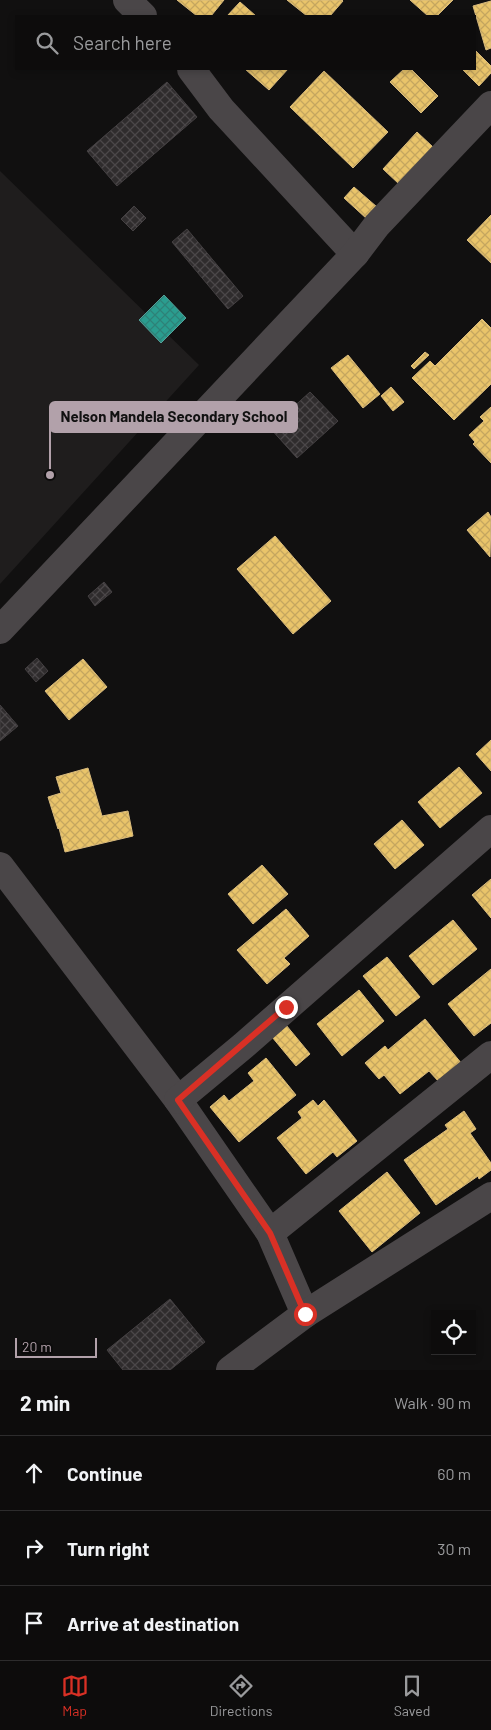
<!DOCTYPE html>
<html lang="en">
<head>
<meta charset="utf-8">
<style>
  :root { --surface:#0d0c0c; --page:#1b1a1a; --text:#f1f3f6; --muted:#9a9b9d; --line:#2d2c2d; --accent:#d93025 }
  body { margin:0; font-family:Barlow,sans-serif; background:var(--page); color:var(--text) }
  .controls { position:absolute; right:15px; bottom:15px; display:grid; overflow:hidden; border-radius:0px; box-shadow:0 2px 8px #0003 }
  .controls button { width:45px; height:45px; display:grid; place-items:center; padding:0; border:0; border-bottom:1px solid var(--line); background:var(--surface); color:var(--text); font:25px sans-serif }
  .scale { position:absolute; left:15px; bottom:12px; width:82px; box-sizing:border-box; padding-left:5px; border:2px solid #b2a1aa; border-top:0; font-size:14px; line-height:18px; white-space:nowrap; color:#b2a1aa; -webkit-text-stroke:4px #0c0b0b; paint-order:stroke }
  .stop { position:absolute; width:15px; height:15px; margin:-11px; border:4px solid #d93025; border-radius:50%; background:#fff }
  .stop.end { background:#d93025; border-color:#fff; box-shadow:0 1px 5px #0008 }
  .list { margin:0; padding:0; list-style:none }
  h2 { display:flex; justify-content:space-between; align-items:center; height:65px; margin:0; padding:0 20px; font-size:21px }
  h2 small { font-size:16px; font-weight:400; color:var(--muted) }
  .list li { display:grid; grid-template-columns:32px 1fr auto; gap:15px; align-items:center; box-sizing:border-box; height:75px; padding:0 20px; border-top:1px solid var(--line) }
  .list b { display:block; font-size:19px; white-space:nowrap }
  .list em { font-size:16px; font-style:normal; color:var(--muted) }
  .icon { flex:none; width:28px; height:28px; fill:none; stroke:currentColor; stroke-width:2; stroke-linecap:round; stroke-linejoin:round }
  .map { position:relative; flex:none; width:491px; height:1370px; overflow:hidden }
  .search { position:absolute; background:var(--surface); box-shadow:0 2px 8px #0003; left:15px; right:15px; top:15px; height:55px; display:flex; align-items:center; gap:12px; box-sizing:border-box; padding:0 18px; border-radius:0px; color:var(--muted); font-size:19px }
  .sheet { height:290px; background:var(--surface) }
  nav { display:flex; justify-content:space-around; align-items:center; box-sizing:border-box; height:70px; border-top:1px solid var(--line); background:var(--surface); font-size:14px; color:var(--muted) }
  nav a { display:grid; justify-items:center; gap:2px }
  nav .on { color:var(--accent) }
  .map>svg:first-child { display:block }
  .built { fill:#1f1d1d }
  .homes { fill:url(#homes-cross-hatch); stroke:#d8ba7d }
  .schools { fill:url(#schools-cross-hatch); stroke:#539e97 }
  .building { fill:url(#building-cross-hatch); stroke:#444042 }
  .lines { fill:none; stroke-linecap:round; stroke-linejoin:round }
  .street { stroke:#4a4648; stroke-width:28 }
  .route { stroke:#d93025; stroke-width:6 }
  .leader { fill:none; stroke:#b2a1aa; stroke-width:2 }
  .callout-dot { fill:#b2a1aa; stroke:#0c0b0b; stroke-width:2 }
  .callout { fill:#b2a1aa; stroke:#b2a1aa; stroke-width:2 }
  .callout-label { font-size:15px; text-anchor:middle; font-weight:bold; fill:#111 }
</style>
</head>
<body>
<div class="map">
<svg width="491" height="1370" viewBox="0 0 491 1370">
  <defs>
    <pattern id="homes-cross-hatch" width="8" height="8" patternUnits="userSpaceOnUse" patternTransform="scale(1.25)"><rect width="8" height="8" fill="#e9c46a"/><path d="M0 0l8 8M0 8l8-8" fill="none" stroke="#c5a65f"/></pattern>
    <pattern id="schools-cross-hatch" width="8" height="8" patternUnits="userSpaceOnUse" patternTransform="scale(1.25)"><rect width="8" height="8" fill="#2a9d8f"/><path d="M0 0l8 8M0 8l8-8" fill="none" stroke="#2d8278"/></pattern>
    <pattern id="building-cross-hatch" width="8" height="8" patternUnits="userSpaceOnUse" patternTransform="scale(1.25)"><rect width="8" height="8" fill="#2f2c2d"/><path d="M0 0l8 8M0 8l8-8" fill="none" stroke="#4b4749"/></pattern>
  </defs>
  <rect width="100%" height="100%" fill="#111010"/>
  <polygon class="built" points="0,171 199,365 0,584"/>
  <g class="homes">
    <polygon points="177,0 224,0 211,16 197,16"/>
    <polygon points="287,0 342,0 343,1 330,16 307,16"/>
    <polygon points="410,0 453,0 437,16 428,16"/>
    <polygon points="491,1 491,48 486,50 473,6"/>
    <polygon points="240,2 256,16 227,16"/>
    <polygon points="475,50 491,66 491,73 479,86 462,69 475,69"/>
    <polygon points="245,69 288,69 269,90"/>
    <polygon points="404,69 411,69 438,96 421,113 390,82"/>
    <polygon points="324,71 388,132 353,168 290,107"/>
    <polygon points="417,132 433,147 399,184 383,169"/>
    <polygon points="354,187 377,207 367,219 344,198"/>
    <polygon points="491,215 491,263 467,240"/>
    <polygon points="482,319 491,328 491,384 454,420 412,378 430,361 435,366"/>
    <polygon points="425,352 429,355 414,369 411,366"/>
    <polygon points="348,355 380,394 363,408 331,368"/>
    <polygon points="391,387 404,402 393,411 381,396"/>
    <polygon points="491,407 491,463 473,444 475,442 469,435 484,421 480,417"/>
    <polygon points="488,512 491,517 490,557 467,530"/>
    <polygon points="275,536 331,601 293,634 237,569"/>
    <polygon points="83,659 107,687 69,720 45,691"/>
    <polygon points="491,740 491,771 476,754"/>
    <polygon points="459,767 482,793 440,828 418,802"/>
    <polygon points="88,768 102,816 128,811 133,836 65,852 59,828 58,829 48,797 61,793 56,777"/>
    <polygon points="402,820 424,845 395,869 374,844"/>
    <polygon points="262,865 288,894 253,924 228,894"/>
    <polygon points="491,879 491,918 472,895"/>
    <polygon points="286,909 309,936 284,958 290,964 267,984 237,950"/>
    <polygon points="453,920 477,949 433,985 409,956"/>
    <polygon points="387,957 420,997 396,1016 363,976"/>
    <polygon points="491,969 491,1023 474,1036 448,1004"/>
    <polygon points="359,990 384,1021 342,1056 317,1024"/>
    <polygon points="425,1019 462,1064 439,1082 429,1071 400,1094 384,1075 379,1079 365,1063 385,1046 388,1050"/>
    <polygon points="286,1025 310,1054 296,1066 272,1037"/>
    <polygon points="266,1058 296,1095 239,1142 210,1107 224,1095 229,1101 254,1081 248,1073"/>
    <polygon points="313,1100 318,1106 324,1100 357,1141 337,1157 333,1152 306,1174 277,1138 302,1118 298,1112"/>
    <polygon points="464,1111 476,1129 470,1133 491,1163 491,1170 479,1179 478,1176 436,1205 404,1160 448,1129 445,1125"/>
    <polygon points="387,1172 420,1213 372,1252 339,1211"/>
  </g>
  <polygon class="schools" points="164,295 186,318 161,343 139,320"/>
  <g class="building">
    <polygon points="167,82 197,117 117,186 87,151"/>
    <polygon points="134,206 146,218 133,231 121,219"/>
    <polygon points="187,229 243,296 228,309 172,242"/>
    <polygon points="310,392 338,421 297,458 270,428"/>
    <polygon points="104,582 112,592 95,606 88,596"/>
    <polygon points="37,658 48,671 36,682 25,669"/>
    <polygon points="0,705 18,726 0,741"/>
    <polygon points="170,1299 205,1342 170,1370 123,1370 107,1350"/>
  </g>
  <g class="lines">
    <g class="street">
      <polyline points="127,0 143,16"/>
      <polyline points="191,69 221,109 355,254"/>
      <polyline points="0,630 355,254 377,225 491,105"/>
      <polyline points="0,866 178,1100 270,1233 305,1314"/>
      <polyline points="178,1100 243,1046 491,829"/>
      <polyline points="270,1233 491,1055"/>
      <polyline points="230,1370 305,1314 491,1196"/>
    </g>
  </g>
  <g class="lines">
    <polyline class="route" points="286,1007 178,1100 270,1233 305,1314"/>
  </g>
  <path class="leader" d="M50 475L50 417"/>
  <circle class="callout-dot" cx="50" cy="475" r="5"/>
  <rect class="callout" x="50" y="402" width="247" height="30" rx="5"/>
  <g class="callout-label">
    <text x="174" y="422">Nelson Mandela Secondary School</text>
  </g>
</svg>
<div class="controls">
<button><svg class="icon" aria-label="locate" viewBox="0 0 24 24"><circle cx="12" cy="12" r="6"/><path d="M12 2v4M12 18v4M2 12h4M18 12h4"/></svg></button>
</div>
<div class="scale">20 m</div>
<div class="stop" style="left:305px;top:1314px"></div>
<div class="stop end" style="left:286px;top:1007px"></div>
<div class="search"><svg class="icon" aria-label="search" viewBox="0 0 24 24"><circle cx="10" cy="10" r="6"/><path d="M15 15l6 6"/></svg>Search here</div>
</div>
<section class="sheet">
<h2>2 min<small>Walk · 90 m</small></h2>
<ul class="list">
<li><svg class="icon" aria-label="ahead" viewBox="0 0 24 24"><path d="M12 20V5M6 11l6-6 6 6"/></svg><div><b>Continue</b></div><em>60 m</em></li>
<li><svg class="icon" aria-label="right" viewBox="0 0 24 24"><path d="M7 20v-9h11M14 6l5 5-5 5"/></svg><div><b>Turn right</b></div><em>30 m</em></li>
<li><svg class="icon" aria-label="arrive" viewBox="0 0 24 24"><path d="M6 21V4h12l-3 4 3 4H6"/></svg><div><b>Arrive at destination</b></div></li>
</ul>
</section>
<nav>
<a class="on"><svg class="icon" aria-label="map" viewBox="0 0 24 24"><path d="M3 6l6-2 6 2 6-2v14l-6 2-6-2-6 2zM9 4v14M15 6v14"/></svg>Map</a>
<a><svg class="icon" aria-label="directions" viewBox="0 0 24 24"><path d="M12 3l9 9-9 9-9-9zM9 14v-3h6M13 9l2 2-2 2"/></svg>Directions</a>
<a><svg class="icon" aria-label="saved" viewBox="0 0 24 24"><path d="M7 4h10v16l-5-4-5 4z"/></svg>Saved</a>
</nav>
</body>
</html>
